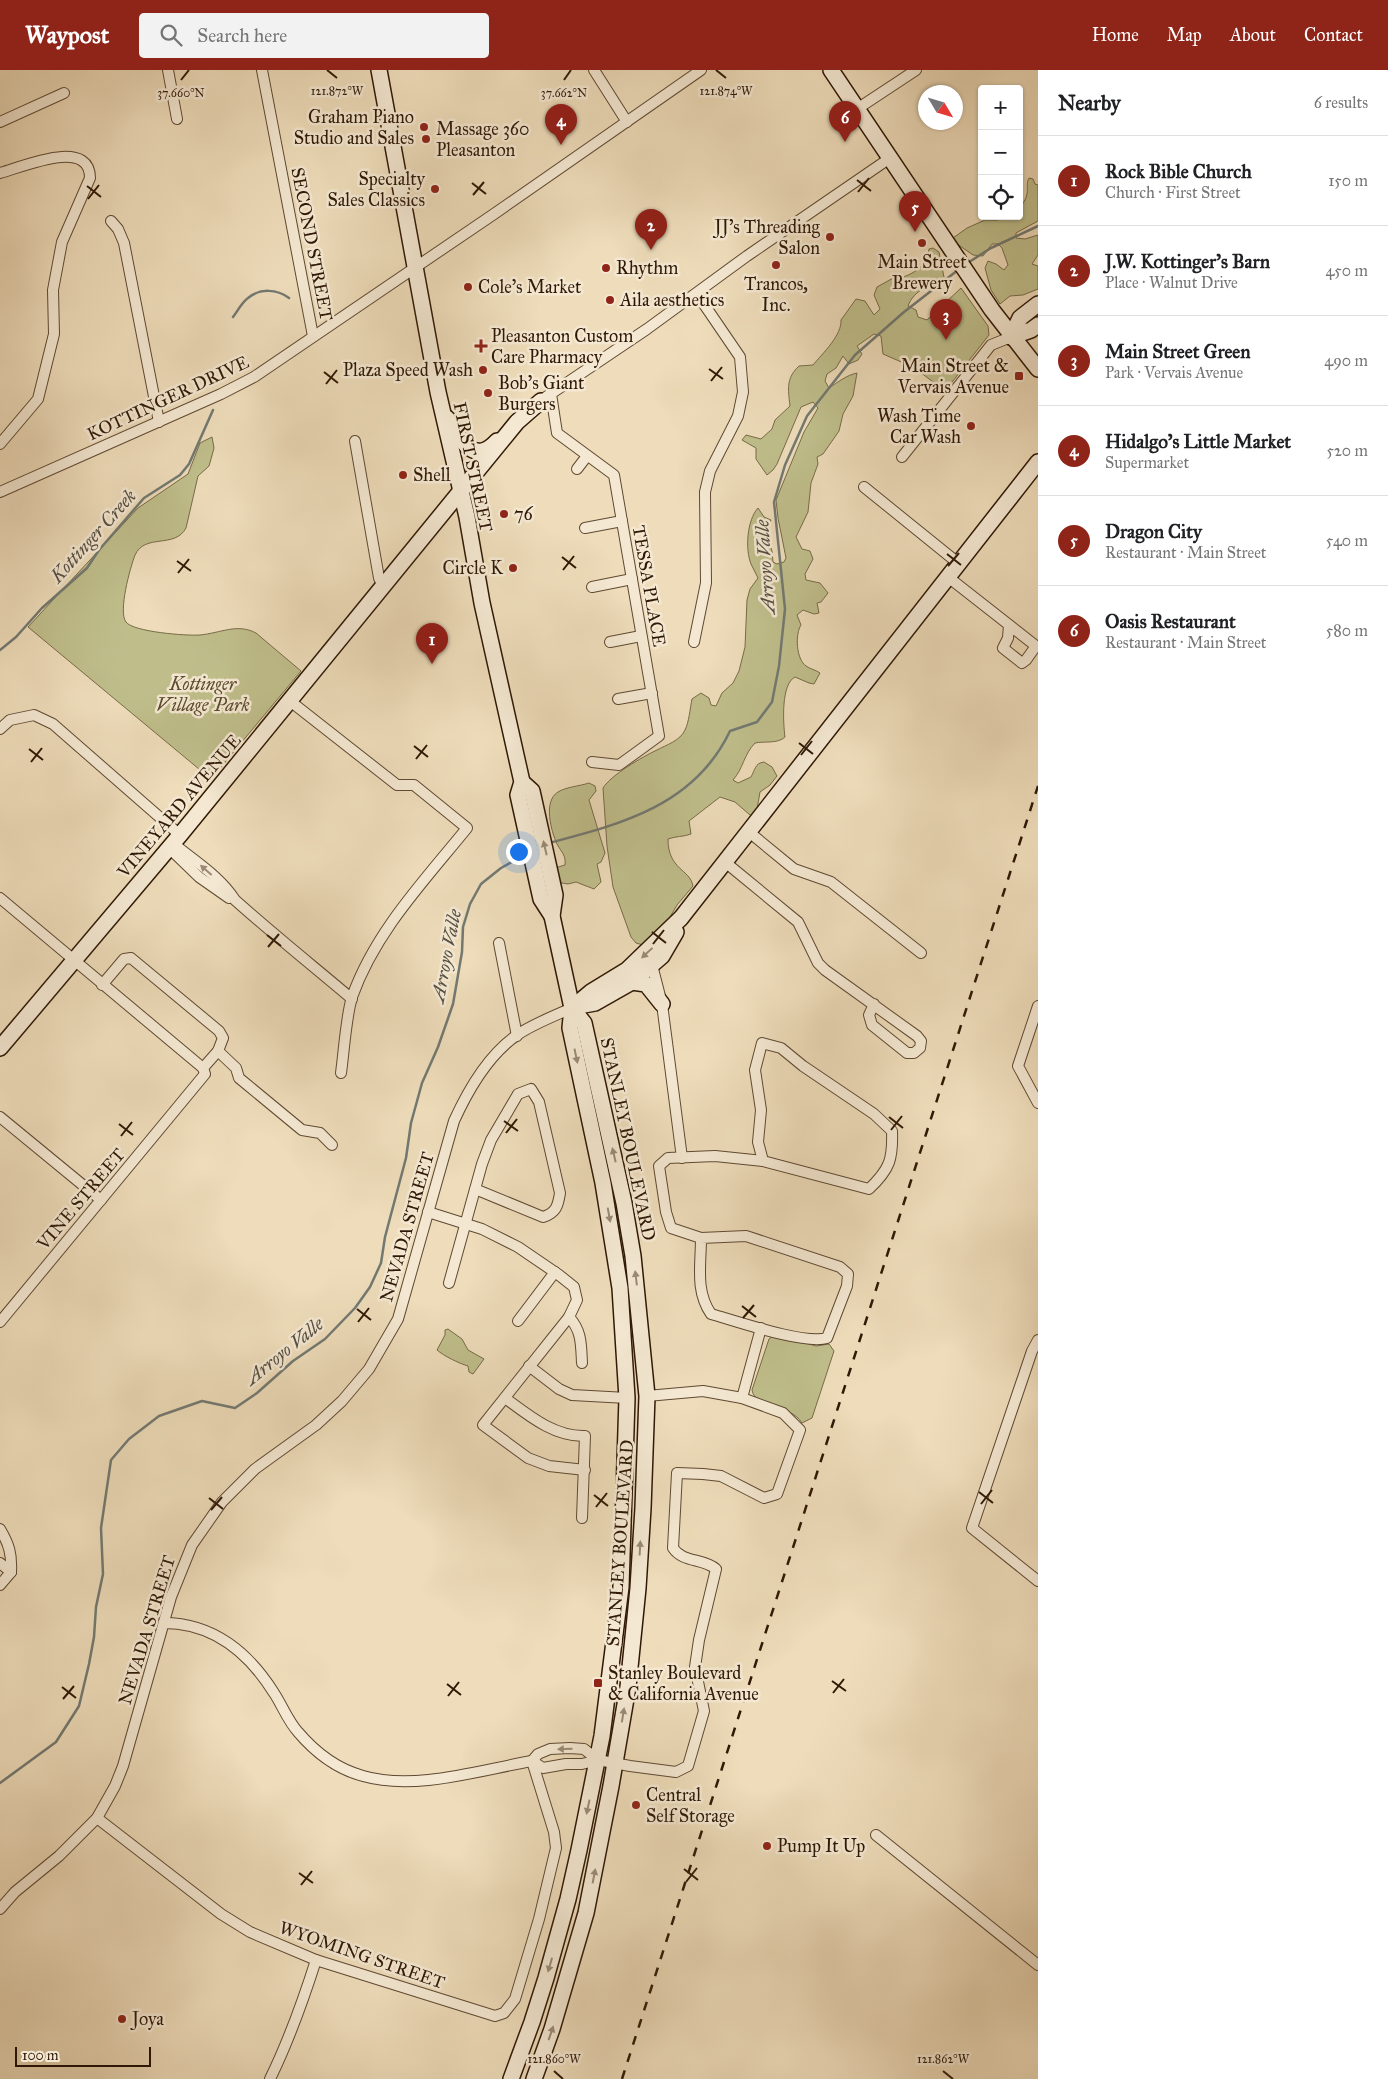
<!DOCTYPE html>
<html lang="en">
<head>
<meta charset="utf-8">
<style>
  :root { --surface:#fff; --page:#f2f2f2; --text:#202124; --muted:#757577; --line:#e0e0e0; --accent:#8f2418 }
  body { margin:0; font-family:"IM FELL Great Primer",serif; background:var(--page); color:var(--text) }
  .controls { position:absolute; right:15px; top:15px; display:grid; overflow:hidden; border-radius:5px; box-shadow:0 1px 4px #0004 }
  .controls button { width:45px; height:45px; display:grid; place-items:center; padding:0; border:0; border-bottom:1px solid var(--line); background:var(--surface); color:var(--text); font:25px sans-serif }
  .compass { position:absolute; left:918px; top:15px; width:45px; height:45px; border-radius:50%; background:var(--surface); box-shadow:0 1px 4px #0004; rotate:128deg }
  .scale { position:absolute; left:15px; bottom:12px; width:136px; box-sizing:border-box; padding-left:5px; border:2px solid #2f1805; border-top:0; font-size:14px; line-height:18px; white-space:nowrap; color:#2f1805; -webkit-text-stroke:4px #f4e8d2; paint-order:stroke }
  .you { position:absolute; left:518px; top:781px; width:18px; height:18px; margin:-12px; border:4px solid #fff; border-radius:50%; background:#1a73e8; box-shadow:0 0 0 8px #1a73e833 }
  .badge { display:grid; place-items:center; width:32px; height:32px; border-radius:50%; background:var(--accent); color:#fff; font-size:16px; font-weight:700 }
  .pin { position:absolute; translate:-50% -41px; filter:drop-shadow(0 1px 2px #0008) }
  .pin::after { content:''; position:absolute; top:26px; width:18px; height:15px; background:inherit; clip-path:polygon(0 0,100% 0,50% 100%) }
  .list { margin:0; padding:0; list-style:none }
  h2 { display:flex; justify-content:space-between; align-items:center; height:65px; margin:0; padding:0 20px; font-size:21px }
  h2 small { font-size:16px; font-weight:400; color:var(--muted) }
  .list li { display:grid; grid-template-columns:32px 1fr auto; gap:15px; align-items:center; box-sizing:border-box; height:90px; padding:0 20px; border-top:1px solid var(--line) }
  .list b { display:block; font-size:19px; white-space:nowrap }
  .list p { margin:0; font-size:16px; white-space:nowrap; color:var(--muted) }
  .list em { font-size:16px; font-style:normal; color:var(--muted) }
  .icon { flex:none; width:28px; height:28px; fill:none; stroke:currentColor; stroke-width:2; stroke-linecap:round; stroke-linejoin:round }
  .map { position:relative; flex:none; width:1038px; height:2009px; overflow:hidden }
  header { display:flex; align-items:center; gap:30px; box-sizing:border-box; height:70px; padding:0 25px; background:var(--accent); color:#fff }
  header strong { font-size:24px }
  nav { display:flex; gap:28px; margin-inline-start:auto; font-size:18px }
  .search { width:350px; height:45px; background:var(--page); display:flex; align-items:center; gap:12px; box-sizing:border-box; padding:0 18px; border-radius:5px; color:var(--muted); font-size:19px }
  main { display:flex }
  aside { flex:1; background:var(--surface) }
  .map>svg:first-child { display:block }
  .green { fill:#bfbe8b; stroke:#776b48 }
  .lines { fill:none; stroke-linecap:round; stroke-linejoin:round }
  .stream { stroke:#727972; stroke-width:2.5 }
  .street-casing { stroke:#5f4932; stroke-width:12 }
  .secondary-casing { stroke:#2f1805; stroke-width:18 }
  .street { stroke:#f4e8d2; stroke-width:10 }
  .secondary { stroke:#f4e8d2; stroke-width:15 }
  .rail { stroke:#2f1805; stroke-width:2.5; stroke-dasharray:9 9; stroke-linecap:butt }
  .oneway { fill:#9b8a76 }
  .ticks { fill:none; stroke:#2f1805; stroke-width:2 }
  .poi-dot { fill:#8f2418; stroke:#f4e8d2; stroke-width:2 }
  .labels { text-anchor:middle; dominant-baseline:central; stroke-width:5; stroke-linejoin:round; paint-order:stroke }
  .poi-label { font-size:18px; fill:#2f1805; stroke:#f4e8d2; text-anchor:start }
  .street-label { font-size:18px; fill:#2f1805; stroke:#f4e8d2 }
  .park-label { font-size:18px; font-style:italic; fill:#5a4a2d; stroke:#f4e8d2 }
  .water-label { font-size:19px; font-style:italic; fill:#565044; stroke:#f4e8d2 }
  .ticks-label { font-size:12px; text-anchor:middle; fill:#2f1805; stroke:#f4e8d2; stroke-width:5; stroke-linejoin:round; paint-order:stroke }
</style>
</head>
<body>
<header>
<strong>Waypost</strong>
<div class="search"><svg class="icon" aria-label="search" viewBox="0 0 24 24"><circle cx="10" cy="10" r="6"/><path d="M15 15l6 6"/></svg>Search here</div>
<nav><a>Home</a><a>Map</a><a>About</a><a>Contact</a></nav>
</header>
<main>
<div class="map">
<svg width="1038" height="2009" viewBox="0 0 1038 2009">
  <rect width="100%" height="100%" fill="#eedcba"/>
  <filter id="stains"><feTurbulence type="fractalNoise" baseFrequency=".004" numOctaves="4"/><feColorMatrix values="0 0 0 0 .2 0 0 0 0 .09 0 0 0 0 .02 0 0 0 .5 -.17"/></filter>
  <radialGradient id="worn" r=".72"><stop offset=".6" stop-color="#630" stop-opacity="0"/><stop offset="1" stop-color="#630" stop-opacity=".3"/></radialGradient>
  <g class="green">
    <path d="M1029,108L1033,109L1035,114L1038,115V151L1016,163V168L1025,169L1038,165V185L1032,194L1038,196V219L1023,225L1010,226L1000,234L991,220L985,198L988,191L996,194L1004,200L1008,195L1002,178L998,174H992L983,186L973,185L953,171V168L967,158L985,150H998L1005,146H1019C1019,134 1025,134 1027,124C1028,118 1026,113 1029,108Z"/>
    <path d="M933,178L939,182L945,212C930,214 914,220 908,236L916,240L918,247L927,250L961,218L988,256L989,265L945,321L908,293L906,294L883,284L881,266L874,264L857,276L862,284L858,290L849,294L843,286L836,298L827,304L825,311L829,318C838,312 847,305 857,303L853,326L843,344L839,361L823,384L817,387L818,394L811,413L808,442L796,467L802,479L810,481L813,489L805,504L806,510L820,513L828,523L821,532L817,533L819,543L814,544L803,540L797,545L801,555C795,564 796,589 806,596C810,599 816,600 820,603L814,614L809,613L795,607C781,614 783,652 785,667C778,674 764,671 755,673C744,684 743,699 733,710L738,713L751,707C755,700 755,693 764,692L772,697L777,706L770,715L760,722L756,745H750L735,732L720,727L689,751L691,764C683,767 676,766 668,769C668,800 690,799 693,816L677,835L663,859L643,875L636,873L631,867L613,817L607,776L603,718C611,705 642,687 657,680C666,675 680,671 685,660C689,652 690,639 692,629L701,623L709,628L711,635L716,636L722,623L733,613L739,601L745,577L747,530L750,519L758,508C756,503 753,499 751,494C745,479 747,450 758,438L764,447L771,450L765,463L772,481L773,492L777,494L784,492L786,488L778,448L776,430L804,362L818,338L813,332L801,337L777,394L773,400L767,405L756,389V378L742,370L746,365L761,369L772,359L775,350L790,336C788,319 786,308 799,296L813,295C823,283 842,265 841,250L856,229L865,231L874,245L880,239L874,225L877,217L895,207C904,210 921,199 926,191C928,188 928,183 929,179Z"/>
    <path d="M212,367L214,378L211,389L209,396L198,406L186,458C175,479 145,463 135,485C130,498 118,542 126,552C133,562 187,566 200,565C221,563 237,553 256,563L301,601L211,709L28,557L138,438L188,404L200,373Z"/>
    <path d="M589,713L595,716L596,721L589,730L605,783L601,792L597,794L601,812L594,819L576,812L568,814L556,812L555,798L565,795C566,785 562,783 557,774C551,761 543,731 558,722C566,717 580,716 589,713Z"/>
    <path d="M448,1259L462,1269L468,1280L484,1289L473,1304L469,1302L468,1296C458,1293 444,1286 437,1280L445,1265V1260Z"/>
    <path d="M778,1265L816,1276L829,1274L834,1281L812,1348L802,1353C791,1334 755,1339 752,1320L769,1269L773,1266Z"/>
  </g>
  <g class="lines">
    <g class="stream">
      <polyline points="966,194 991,178 1038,156"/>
      <path d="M233,247C237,242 242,232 248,228C260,218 277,219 289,228"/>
      <polyline points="0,580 16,567 42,538 87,498 99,480 144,428 180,405 189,394 213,340"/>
      <path d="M549,773C622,754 695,735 730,661L757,652L772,632L779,596L785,539L774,432L785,395L807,346L855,285L904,242L958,200"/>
      <polyline points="0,1713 56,1672 79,1636 89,1594 94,1567 96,1537 103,1504 101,1458 111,1390 129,1369 159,1346 202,1331 235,1338 257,1323 293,1291 325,1269 355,1238 370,1217 381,1193 385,1167 406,1088 411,1053 422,1013 438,977 453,934 462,882 463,857 470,834 481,814 501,798 526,784"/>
    </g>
    <g class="street-casing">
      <g id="street">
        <polyline points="168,0 177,49"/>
        <polyline points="262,0 313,266"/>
        <polyline points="594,0 627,52"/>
        <polyline points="857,39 916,0"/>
        <polyline points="0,52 64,23"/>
        <path d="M0,103C22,97 90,67 90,108L62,172L53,220L54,264L38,329L0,374"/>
        <polyline points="111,151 118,159 124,173 159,352"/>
        <polyline points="551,324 557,363 614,405 659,666 619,695 592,692"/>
        <polyline points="546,327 647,259 747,186 890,88"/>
        <polyline points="355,371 379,508 383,516"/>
        <polyline points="902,387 991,275 1011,267"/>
        <polyline points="577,399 587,386"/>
        <polyline points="864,417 958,493"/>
        <polyline points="0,422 221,324 254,307 494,144 701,0"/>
        <polyline points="585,458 622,451"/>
        <polyline points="948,507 1036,576 1026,590 1022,593 1003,578 1008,568 1009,555"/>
        <polyline points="592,517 632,509"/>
        <polyline points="610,572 641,566"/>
        <polyline points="694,572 706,513 705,422 710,401 738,346 743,322 740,287 697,224"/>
        <polyline points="618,629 652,623"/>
        <path d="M290,631L397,715H414L467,758C424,811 375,862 352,927C346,947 344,981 341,1003"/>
        <polyline points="0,659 10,650 34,645 53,654 180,765"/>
        <polyline points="749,762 794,799 831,812 921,883"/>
        <path d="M173,773C194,791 220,806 235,830C273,864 313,896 352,929"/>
        <polyline points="169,778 199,807 229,828"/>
        <polyline points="725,792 798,852 818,893 825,900 917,966 921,971 920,978 914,983 907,983 872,955 869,945 874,934"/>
        <polyline points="0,828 203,998 205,1004 0,1252"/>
        <polyline points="499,873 517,966"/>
        <polyline points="652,895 662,934 682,1088"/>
        <polyline points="102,915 124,889 131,888 219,961 223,968 218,981 203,998"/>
        <polyline points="1038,936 1018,996 1038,1033"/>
        <path d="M762,973L781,978L803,996L874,1044L892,1061C893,1089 890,1099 869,1119L763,1091L758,1072L761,1040L755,1000Z"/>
        <polyline points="218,981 236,998 239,1008 302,1060 320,1063 332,1075"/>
        <polyline points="0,1047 101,1130"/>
        <polyline points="428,1142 482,1159 518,1177 559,1205 574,1217 577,1230 569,1247 483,1355 528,1388 549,1396 585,1400"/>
        <path d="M701,1168C701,1195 695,1221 711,1244C736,1251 805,1275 827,1268L847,1216L848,1204L840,1197L746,1166L701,1168L671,1158L666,1142L659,1096L668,1088L715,1086L763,1091"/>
        <path d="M449,1213L482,1094L491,1070L518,1024L531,1019L539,1032L560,1123C558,1136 556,1143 543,1147L475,1119"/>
        <path d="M569,1247C582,1261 581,1275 582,1293"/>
        <polyline points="518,1251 555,1202"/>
        <polyline points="1038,1270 1032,1281 972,1458 1038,1511"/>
        <polyline points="529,1296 559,1319 572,1325 627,1328"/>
        <path d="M505,1328C528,1345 554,1367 585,1366L582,1448"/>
        <polyline points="742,1328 761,1258"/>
        <path d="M0,1459C9,1474 12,1484 11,1502"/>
        <polyline points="0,1493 11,1502"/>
        <polyline points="0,1515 11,1502"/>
        <path d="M164,1553C213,1553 249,1583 274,1623C282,1635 288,1651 298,1662C315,1682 337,1699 363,1706C415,1721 480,1700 532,1691L543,1698L566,1694H582L598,1690"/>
        <path d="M532,1691L538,1684L550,1679L570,1678L584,1679L598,1690L630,1696L676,1702L688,1696L704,1641L695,1597L699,1570L716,1499C703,1488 683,1493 673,1478L677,1403L703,1404L721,1406L764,1428L777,1424L800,1360L783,1343L742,1328L703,1321L647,1326"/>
        <polyline points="97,1748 221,1844 250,1862 316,1890 495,1946 504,1943 515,1929 539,1849 556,1778 554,1762 532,1691"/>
        <polyline points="876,1765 1038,1895"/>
        <path d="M0,1839L15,1822L59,1786L97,1748L115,1716L123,1696L171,1527L192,1475L222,1432L255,1399L316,1355L342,1331L369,1299L398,1249L454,1051C468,1020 488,985 517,965C533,954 554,946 572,938"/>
        <path d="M270,2009C289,1970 303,1931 316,1890"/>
      </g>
    </g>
    <g class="secondary-casing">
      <g id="secondary">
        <polyline points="379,0 438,322 467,447 482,533 522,712 518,725 541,829 552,846"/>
        <polyline points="831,0 992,240 1038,299"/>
        <polyline points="1011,267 1020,248 1038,234"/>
        <polyline points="1011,267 1031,260 1038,255"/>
        <path d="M447,348C460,368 473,397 497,371"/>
        <polyline points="632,912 646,914 662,934"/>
        <polyline points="573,937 595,933 632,912 662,886 676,862"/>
        <polyline points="572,938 591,922 627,900 681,848 1038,392"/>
        <polyline points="0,978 180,765 517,352 541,331"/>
        <polyline points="511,2009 532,1952 546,1908 568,1829 579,1780 602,1666 621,1517 627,1328 620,1218 603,1113 570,958 572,938 552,846 555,825 532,721 522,712"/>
        <polyline points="534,2009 552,1959 586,1843 611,1716 628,1617 638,1518 643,1438 647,1326 633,1186 624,1133 584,953 572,938"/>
      </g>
    </g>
    <use href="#street" class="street"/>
    <use href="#secondary" class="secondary"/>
    <polyline class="rail" points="622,2009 1038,716"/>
  </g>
  <defs><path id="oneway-solid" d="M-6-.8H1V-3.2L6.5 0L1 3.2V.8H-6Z" transform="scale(1.25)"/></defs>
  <g class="oneway">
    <use href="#oneway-solid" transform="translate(545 778) rotate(-103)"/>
    <use href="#oneway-solid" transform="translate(206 800) rotate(-139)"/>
    <use href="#oneway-solid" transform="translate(647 883) rotate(137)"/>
    <use href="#oneway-solid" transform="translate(576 986) rotate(78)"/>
    <use href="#oneway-solid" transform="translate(614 1085) rotate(-103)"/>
    <use href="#oneway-solid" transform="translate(609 1145) rotate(80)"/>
    <use href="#oneway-solid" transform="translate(636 1208) rotate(-97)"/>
    <use href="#oneway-solid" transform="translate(640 1478) rotate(-87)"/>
    <use href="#oneway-solid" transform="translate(623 1645) rotate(-81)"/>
    <use href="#oneway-solid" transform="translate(565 1679) rotate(178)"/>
    <use href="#oneway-solid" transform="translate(588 1737) rotate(102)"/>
    <use href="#oneway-solid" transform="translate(594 1806) rotate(-79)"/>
    <use href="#oneway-solid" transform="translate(550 1895) rotate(106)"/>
    <use href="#oneway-solid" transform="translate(551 1963) rotate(-71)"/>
  </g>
  <path class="ticks" d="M327,0L337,8M716,0L726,8M181,10L189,0M564,10L571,0M857,110L871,121M472,113L486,124M87,116L101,127M858,122L869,108M473,125L484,112M88,129L99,115M709,299L723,309M324,302L338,313M711,311L722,297M326,314L337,300M947,484L961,495M562,487L576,498M177,491L191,501M948,496L959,483M563,500L574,486M178,503L189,489M799,673L813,684M414,676L428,687M29,679L43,690M801,685L812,671M416,689L427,675M31,692L42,678M652,862L666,873M267,865L281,876M653,874L664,860M268,877L279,864M889,1047L903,1058M504,1051L518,1061M119,1054L133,1065M891,1060L902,1046M506,1063L517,1049M121,1066L132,1052M742,1236L756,1247M357,1239L371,1250M743,1248L754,1235M358,1252L369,1238M979,1422L993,1433M594,1425L608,1436M209,1428L223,1439M981,1434L992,1420M596,1437L607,1423M211,1440L222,1427M832,1611L846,1621M447,1614L461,1625M62,1617L76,1628M833,1623L844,1609M448,1626L459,1612M63,1629L74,1616M684,1799L698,1810M299,1803L313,1813M686,1812L697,1798M301,1815L312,1801M554,2001L563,2009M943,2001L953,2009"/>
  <g class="poi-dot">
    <circle cx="424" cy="57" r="5"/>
    <circle cx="426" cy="69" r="5"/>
    <circle cx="435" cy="119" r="5"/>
    <circle cx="830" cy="167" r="5"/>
    <circle cx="922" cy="173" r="5"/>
    <circle cx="776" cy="195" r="5"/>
    <circle cx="606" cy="198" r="5"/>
    <circle cx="468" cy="217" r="5"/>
    <circle cx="610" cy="230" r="5"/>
    <path d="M478.5 268.5h5v5h5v5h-5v5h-5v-5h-5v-5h5z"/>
    <circle cx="483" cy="300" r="5"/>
    <rect x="1014" y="301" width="10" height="10" rx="2.5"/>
    <circle cx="488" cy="323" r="5"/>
    <circle cx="971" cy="356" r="5"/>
    <circle cx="403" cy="405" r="5"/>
    <circle cx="504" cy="444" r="5"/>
    <circle cx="513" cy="498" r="5"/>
    <rect x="593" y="1608" width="10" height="10" rx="2.5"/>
    <circle cx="636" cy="1735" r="5"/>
    <circle cx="767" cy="1776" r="5"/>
    <circle cx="122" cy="1949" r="5"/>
  </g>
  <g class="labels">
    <g class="poi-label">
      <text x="414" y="47" text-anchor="end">Graham Piano<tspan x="414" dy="21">Studio and Sales</tspan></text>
      <text x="436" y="59">Massage 360<tspan x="436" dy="21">Pleasanton</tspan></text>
      <text x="425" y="109" text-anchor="end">Specialty<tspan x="425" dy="21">Sales Classics</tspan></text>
      <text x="820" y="157" text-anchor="end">JJ’s Threading<tspan x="820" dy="21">Salon</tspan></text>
      <text x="922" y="192" text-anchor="middle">Main Street<tspan x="922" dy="21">Brewery</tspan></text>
      <text x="616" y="198">Rhythm</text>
      <text x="776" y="214" text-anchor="middle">Trancos,<tspan x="776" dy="21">Inc.</tspan></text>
      <text x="478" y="217">Cole's Market</text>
      <text x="620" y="230">Aila aesthetics</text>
      <text x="491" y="266">Pleasanton Custom<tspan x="491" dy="21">Care Pharmacy</tspan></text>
      <text x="1009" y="296" text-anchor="end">Main Street &amp;<tspan x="1009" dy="21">Vervais Avenue</tspan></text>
      <text x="473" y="300" text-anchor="end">Plaza Speed Wash</text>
      <text x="498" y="313">Bob's Giant<tspan x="498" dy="21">Burgers</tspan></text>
      <text x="961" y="346" text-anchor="end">Wash Time<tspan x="961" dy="21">Car Wash</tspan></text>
      <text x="413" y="405">Shell</text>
      <text x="514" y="444">76</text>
      <text x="503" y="498" text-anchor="end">Circle K</text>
      <text x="608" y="1603">Stanley Boulevard<tspan x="608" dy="21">&amp; California Avenue</tspan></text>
      <text x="646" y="1725">Central<tspan x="646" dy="21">Self Storage</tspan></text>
      <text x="777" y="1776">Pump It Up</text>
      <text x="132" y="1949">Joya</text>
    </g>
    <g class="street-label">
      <text transform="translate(312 174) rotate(79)">SECOND STREET</text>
      <text transform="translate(168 328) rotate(-25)">KOTTINGER DRIVE</text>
      <text transform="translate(473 397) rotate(78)">FIRST STREET</text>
      <text transform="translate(649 516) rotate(80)">TESSA PLACE</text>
      <text transform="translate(179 736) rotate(-50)">VINEYARD AVENUE</text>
      <text transform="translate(628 1069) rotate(78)">STANLEY BOULEVARD</text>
      <text transform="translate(81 1129) rotate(-50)">VINE STREET</text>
      <text transform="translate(407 1157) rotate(-74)">NEVADA STREET</text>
      <text transform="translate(620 1473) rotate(-86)">STANLEY BOULEVARD</text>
      <text transform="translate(147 1560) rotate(-73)">NEVADA STREET</text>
      <text transform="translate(362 1885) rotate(19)">WYOMING STREET</text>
    </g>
    <g class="park-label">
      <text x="203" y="614">Kottinger<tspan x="203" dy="21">Village Park</tspan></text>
    </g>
    <g class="water-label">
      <text transform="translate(93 466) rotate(-48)">Kottinger Creek</text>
      <text transform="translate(765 497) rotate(-94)">Arroyo Valle</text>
      <text transform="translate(446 886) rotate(-79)">Arroyo Valle</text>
      <text transform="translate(284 1281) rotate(-39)">Arroyo Valle</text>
    </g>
  </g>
  <g class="ticks-label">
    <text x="337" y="25">121.872°W</text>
    <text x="726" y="25">121.874°W</text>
    <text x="181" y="27">37.660°N</text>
    <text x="564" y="27">37.662°N</text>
    <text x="554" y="1993">121.860°W</text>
    <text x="943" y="1993">121.862°W</text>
  </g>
  <rect width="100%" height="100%" filter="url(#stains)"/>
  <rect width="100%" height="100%" fill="url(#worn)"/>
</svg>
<div class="controls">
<button>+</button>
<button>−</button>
<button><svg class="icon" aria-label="locate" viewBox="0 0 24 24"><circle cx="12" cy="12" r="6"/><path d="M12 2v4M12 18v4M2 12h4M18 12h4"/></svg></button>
</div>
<svg class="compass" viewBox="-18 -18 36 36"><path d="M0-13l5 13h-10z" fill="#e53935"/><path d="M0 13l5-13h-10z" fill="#757577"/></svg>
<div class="scale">100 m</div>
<div class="you"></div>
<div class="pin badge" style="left:432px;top:594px">1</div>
<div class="pin badge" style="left:651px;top:180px">2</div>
<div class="pin badge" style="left:946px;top:270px">3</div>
<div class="pin badge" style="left:561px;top:75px">4</div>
<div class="pin badge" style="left:915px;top:162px">5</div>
<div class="pin badge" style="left:845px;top:72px">6</div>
</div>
<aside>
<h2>Nearby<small>6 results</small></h2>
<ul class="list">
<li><span class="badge">1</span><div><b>Rock Bible Church</b><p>Church · First Street</p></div><em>150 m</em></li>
<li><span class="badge">2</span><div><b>J.W. Kottinger's Barn</b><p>Place · Walnut Drive</p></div><em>450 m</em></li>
<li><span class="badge">3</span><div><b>Main Street Green</b><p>Park · Vervais Avenue</p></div><em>490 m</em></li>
<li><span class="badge">4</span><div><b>Hidalgo's Little Market</b><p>Supermarket</p></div><em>520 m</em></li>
<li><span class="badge">5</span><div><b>Dragon City</b><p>Restaurant · Main Street</p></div><em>540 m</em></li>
<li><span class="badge">6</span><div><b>Oasis Restaurant</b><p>Restaurant · Main Street</p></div><em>580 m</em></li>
</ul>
</aside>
</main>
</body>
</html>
